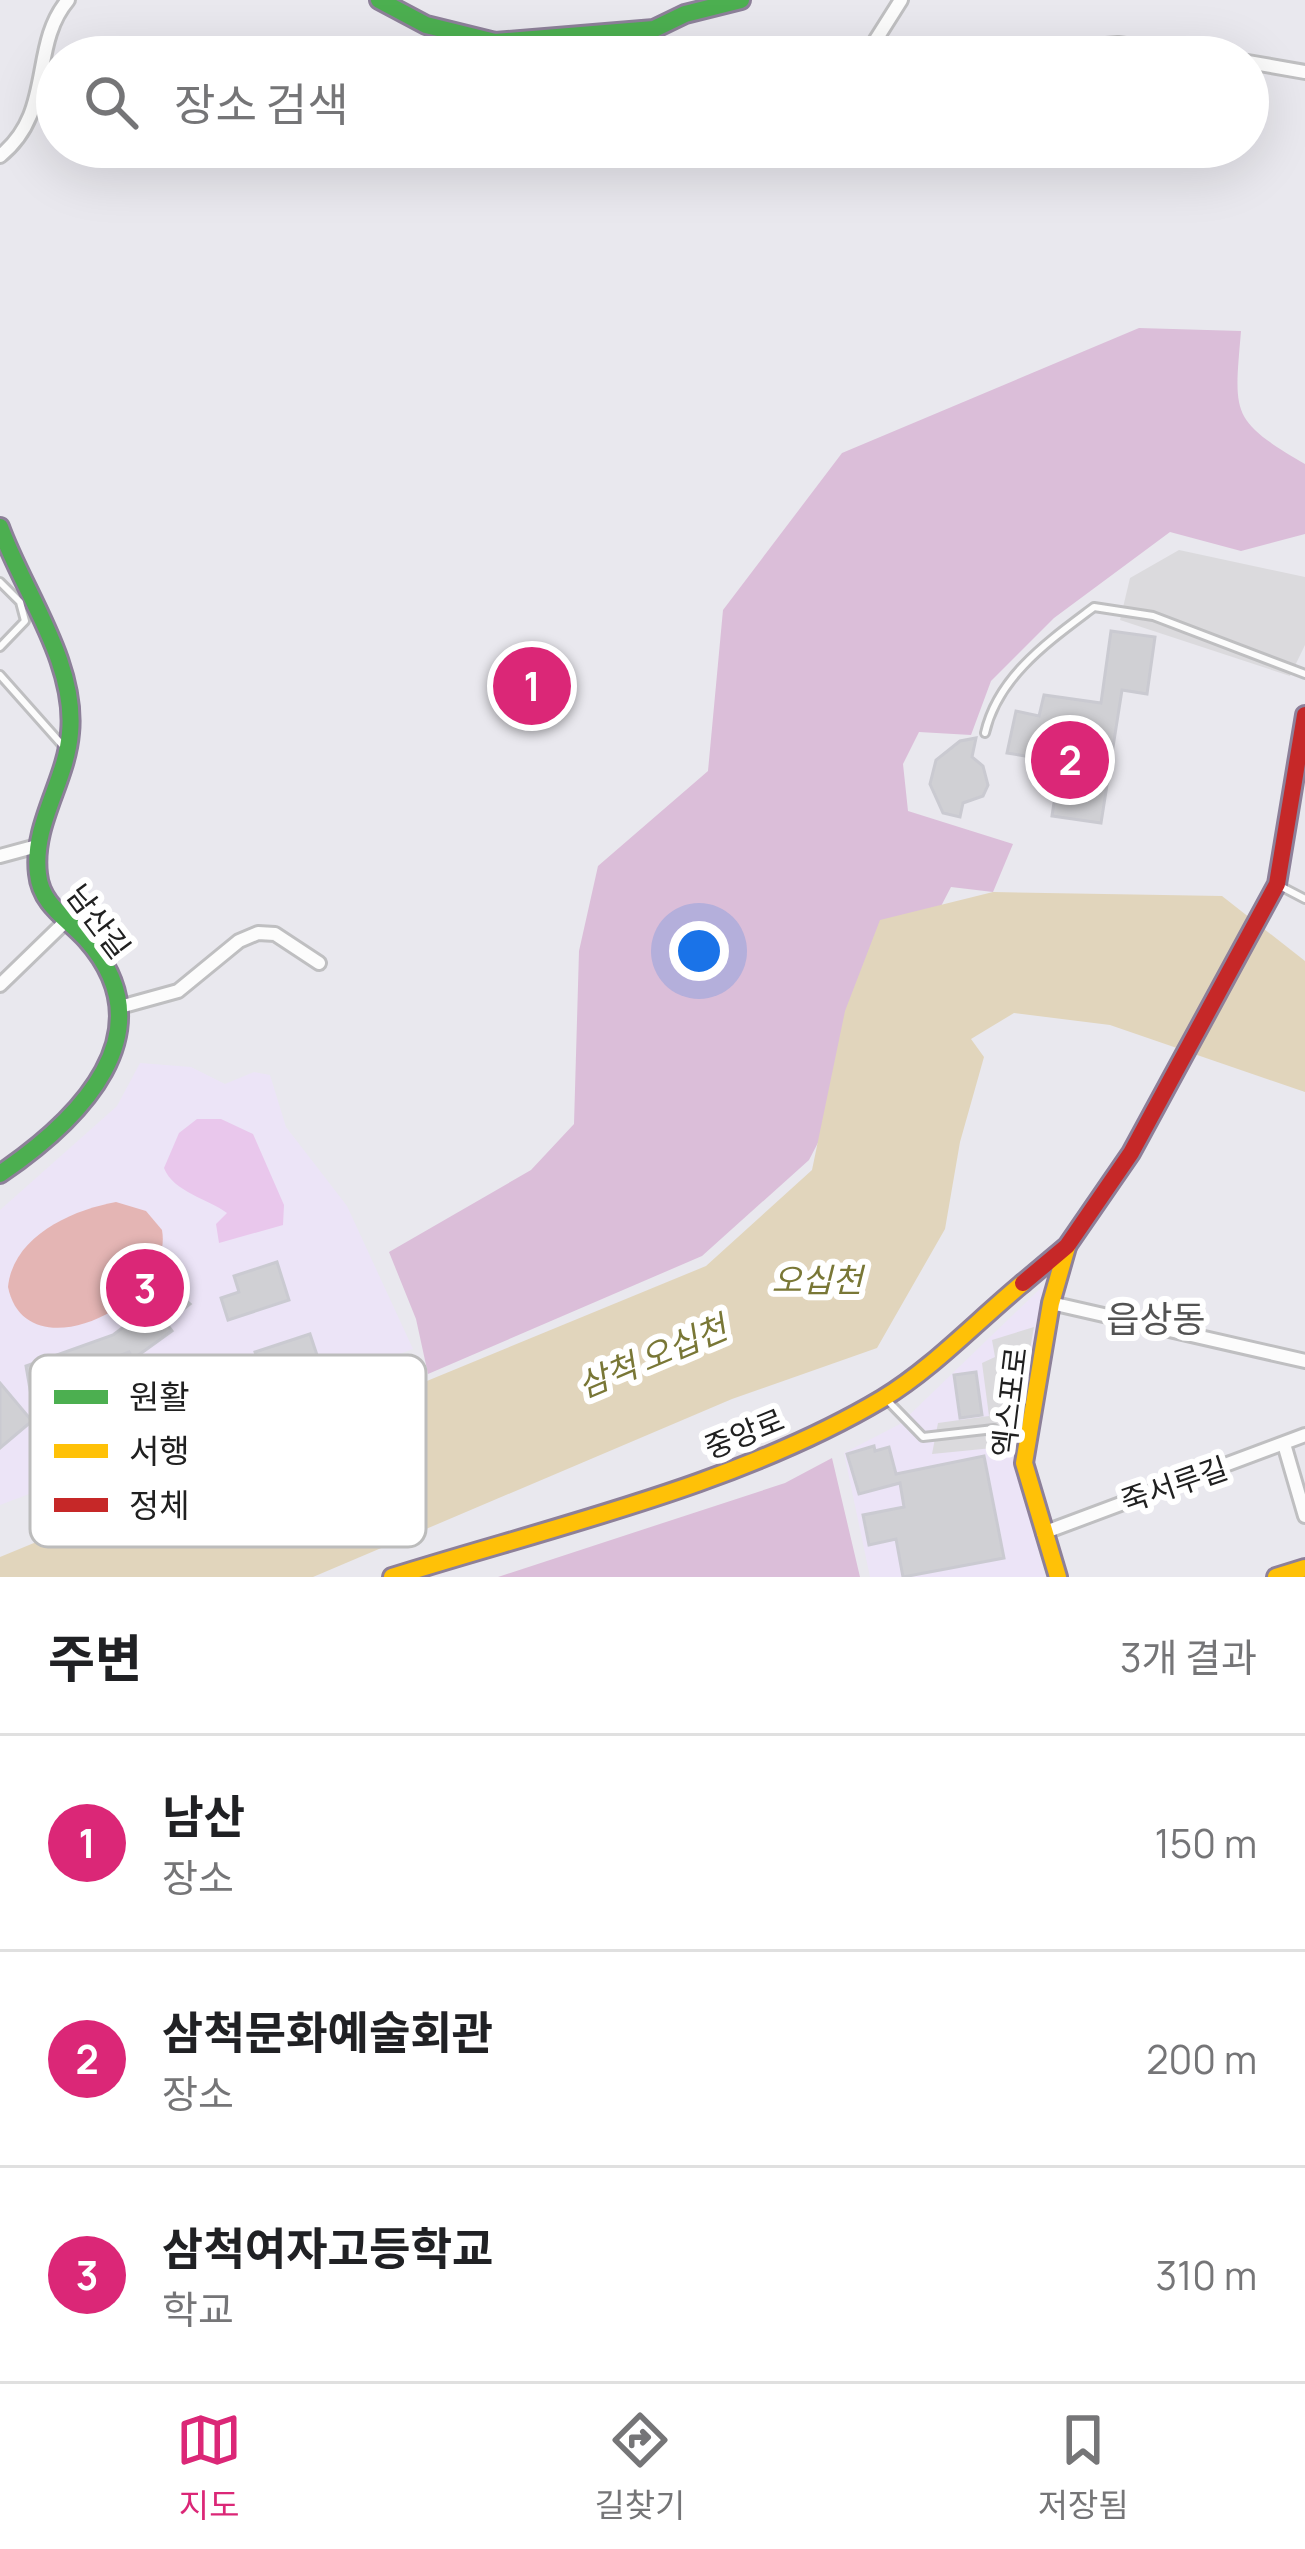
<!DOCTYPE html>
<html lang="ko">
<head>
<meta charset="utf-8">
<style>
  :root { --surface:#fff; --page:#f2f2f2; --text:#202124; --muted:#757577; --line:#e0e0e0; --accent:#db2777 }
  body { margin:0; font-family:Manrope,"Noto Sans KR",sans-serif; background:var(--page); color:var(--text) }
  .you { position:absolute; left:699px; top:951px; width:42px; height:42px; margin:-30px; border:9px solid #fff; border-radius:50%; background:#1a73e8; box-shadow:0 0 0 18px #1a73e833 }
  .badge { display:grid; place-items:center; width:78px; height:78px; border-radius:50%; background:var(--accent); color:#fff; font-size:39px; font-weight:700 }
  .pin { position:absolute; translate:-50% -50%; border:6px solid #fff; box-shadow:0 3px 12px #0006 }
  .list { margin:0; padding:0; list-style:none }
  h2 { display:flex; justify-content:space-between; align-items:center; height:156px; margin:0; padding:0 48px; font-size:51px }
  h2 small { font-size:39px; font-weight:400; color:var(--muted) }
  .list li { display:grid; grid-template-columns:78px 1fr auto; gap:36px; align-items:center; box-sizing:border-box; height:216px; padding:0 48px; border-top:3px solid var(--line) }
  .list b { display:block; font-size:45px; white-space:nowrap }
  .list p { margin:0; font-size:39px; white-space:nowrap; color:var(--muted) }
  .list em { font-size:39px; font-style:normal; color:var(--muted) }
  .icon { flex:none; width:66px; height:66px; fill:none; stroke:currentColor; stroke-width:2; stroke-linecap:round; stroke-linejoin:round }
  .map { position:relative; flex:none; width:1305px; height:1577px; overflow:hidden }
  .search { position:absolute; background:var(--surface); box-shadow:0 12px 48px #0002; left:36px; right:36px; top:36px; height:132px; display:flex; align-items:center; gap:30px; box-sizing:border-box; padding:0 42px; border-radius:66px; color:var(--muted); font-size:45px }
  .sheet { height:804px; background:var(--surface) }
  nav { display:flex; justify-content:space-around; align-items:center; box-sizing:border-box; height:168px; border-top:3px solid var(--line); background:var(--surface); font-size:33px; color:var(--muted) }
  nav a { display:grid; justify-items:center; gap:6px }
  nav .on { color:var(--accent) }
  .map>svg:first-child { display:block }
  .education { fill:#ece4f7 }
  .grass { fill:#e9c7ec }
  .forest { fill:#dbbed9 }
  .pitch { fill:#e4b5b4 }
  .parking { fill:#dbdadd }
  .water { fill:#e1d5bc }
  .building { fill:#d0d0d4; stroke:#cacad1; stroke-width:3 }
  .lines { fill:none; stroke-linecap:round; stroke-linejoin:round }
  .lane-casing { stroke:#bfbfc1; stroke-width:12 }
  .street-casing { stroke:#bfbfc1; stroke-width:18 }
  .fast-casing { stroke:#8d8099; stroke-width:22 }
  .slow-casing { stroke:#8d8099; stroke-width:22 }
  .jam-casing { stroke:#8d8099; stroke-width:22 }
  .lane { stroke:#fcfcfc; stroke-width:6 }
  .street { stroke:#fcfcfc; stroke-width:12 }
  .fast { stroke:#4caf50; stroke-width:16 }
  .slow { stroke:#ffc107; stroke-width:16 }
  .jam { stroke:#c62828; stroke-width:16 }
  .labels { text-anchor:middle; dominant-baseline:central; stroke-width:12; stroke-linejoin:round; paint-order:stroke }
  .street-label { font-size:30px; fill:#202020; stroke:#fff }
  .water-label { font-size:33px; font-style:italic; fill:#797736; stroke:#fff }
  .quarter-label { font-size:36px; fill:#535353; stroke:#fff }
  .key { fill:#fff; stroke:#bcbcbc; stroke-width:3 }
  .key-label { font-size:33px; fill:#202020 }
</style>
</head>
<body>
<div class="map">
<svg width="1305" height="1577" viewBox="0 0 1305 1577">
  <rect width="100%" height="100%" fill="#e9e8ee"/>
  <g class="education">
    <polygon points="140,1063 191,1067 225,1084 254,1072 270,1075 286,1127 347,1206 413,1349 0,1505 0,1210 117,1106"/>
    <polygon points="1044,1285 1015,1459 1045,1577 870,1577 844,1453 900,1424"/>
  </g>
  <path class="grass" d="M197,1119H221L253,1134L284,1205L283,1225L219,1243L216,1224L227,1213C209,1199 173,1192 164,1168L179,1133Z"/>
  <g class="forest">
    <path d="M1139,328L1241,331C1234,415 1230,420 1305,464V534L1241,551L1170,532L1054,618L991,681L971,735L919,732L903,764L908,811L1013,844L993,892L951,887L809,1160L702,1256L428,1374L416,1319L389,1252L531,1170L574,1124L579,951L598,866L708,771L723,610L842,453Z"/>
    <polygon points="832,1458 860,1577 498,1577 785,1483"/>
  </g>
  <path class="pitch" d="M116,1202L146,1211L162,1230C175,1302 26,1376 8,1287C13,1236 72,1210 116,1202Z"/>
  <g class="parking">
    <polygon points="1179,550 1305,577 1305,645 1290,676 1120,620 1130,578"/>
    <polygon points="1034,1327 1013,1446 932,1454 938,1423 989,1416 982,1363 995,1357 992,1340"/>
  </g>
  <polygon class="water" points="993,892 1222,896 1305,961 1305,1092 1110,1025 1014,1013 971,1039 984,1057 960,1142 945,1229 877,1348 732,1399 313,1577 0,1577 0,1557 706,1266 812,1170 845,1011 880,920"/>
  <g class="building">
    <polygon points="1111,631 1155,637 1147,694 1122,690 1101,823 1052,816 1058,776 1029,763 1031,757 1007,753 1016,711 1039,716 1044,695 1101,703"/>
    <polygon points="976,738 972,757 983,766 988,785 983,796 963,803 960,817 943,813 930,784 936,760 960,741"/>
    <polygon points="277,1262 289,1300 228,1320 221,1298 239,1292 234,1276"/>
    <polygon points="173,1290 190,1304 166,1323 172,1331 133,1359 129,1352 80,1372 82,1383 67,1387 64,1379 31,1395 26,1366 113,1335"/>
    <polygon points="310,1334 317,1355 262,1374 255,1352"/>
    <polygon points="976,1372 982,1415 960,1418 954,1375"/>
    <polygon points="0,1383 32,1421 0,1448"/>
    <polygon points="874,1446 875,1451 889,1447 896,1474 984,1456 1004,1558 903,1577 896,1539 869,1545 863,1515 904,1507 900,1483 859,1494 847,1454"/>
  </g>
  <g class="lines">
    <g class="lane-casing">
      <g id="lane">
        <polyline points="0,582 20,602 25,621 0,647"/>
        <polyline points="0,675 64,747"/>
        <path d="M985,733C998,676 1049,641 1094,607L1153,616L1305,674"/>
        <polyline points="1282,887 1305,899"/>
        <polyline points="887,1400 923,1437 994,1429"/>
      </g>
    </g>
    <g class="street-casing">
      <g id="street">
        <polyline points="865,57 901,0"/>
        <polyline points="960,57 1118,44 1219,57"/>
        <polyline points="1248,62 1305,72"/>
        <path d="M0,156C55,112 29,46 68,0"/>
        <polyline points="0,856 37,846"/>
        <polyline points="0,985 65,922"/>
        <polyline points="120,1007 178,991 239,941 258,933 275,934 319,963"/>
        <polyline points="1051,1303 1305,1361"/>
        <polyline points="1284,1444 1305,1516"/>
        <polyline points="1043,1533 1305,1435"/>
      </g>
    </g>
    <g class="fast-casing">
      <g id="fast">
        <polyline points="379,0 426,25 495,42 654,29 685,14 741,0"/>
        <path d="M0,527C23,591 77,663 70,733C66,782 32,824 38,874C41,905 67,918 86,939C169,1032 79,1120 0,1174"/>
      </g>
    </g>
    <g class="slow-casing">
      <g id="slow">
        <path d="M392,1577C551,1527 738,1485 882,1399C932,1369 978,1320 1023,1283"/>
        <polyline points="1058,1577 1024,1463 1051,1303 1067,1247"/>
        <polyline points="1276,1577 1305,1568"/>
      </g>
    </g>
    <g class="jam-casing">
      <polyline id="jam" points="1023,1283 1067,1246 1131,1153 1277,884 1305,715"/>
    </g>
    <use href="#lane" class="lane"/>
    <use href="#street" class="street"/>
    <use href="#fast" class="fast"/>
    <use href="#slow" class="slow"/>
    <use href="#jam" class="jam"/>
  </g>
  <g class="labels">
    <g class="street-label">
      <text transform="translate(99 921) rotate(53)">남산길</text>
      <text transform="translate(1009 1402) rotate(-83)">엑스포로</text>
      <text transform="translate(744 1433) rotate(-22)">중앙로</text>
      <text transform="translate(1174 1484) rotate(-19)">죽서루길</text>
    </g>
    <g class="water-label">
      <text x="817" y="1279">오십천</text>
      <text transform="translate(652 1356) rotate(-23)">삼척 오십천</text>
    </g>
    <g class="quarter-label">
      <text x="1156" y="1318">읍상동</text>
    </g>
  </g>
  <rect x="30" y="1355" width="396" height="192" rx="18" class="key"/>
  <rect x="54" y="1390" width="54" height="14" fill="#4caf50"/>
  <rect x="54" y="1444" width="54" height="14" fill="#ffc107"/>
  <rect x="54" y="1498" width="54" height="14" fill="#c62828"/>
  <g class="key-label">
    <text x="129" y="1409">원활</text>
    <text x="129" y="1463">서행</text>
    <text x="129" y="1517">정체</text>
  </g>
</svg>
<div class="you"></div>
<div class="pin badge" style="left:532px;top:686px">1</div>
<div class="pin badge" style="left:1070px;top:760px">2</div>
<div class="pin badge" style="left:145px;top:1288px">3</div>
<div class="search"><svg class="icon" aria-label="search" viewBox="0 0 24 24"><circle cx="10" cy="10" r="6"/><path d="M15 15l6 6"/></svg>장소 검색</div>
</div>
<section class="sheet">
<h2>주변<small>3개 결과</small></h2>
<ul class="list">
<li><span class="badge">1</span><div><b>남산</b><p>장소</p></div><em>150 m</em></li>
<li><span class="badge">2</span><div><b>삼척문화예술회관</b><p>장소</p></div><em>200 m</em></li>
<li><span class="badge">3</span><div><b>삼척여자고등학교</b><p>학교</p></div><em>310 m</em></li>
</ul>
</section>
<nav>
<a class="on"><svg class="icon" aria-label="map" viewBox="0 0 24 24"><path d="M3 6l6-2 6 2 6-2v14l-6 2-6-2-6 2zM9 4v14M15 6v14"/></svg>지도</a>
<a><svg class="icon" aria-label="directions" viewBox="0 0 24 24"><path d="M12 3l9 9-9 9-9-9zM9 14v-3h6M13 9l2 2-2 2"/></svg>길찾기</a>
<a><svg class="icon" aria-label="saved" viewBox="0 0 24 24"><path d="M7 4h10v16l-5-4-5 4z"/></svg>저장됨</a>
</nav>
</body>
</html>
